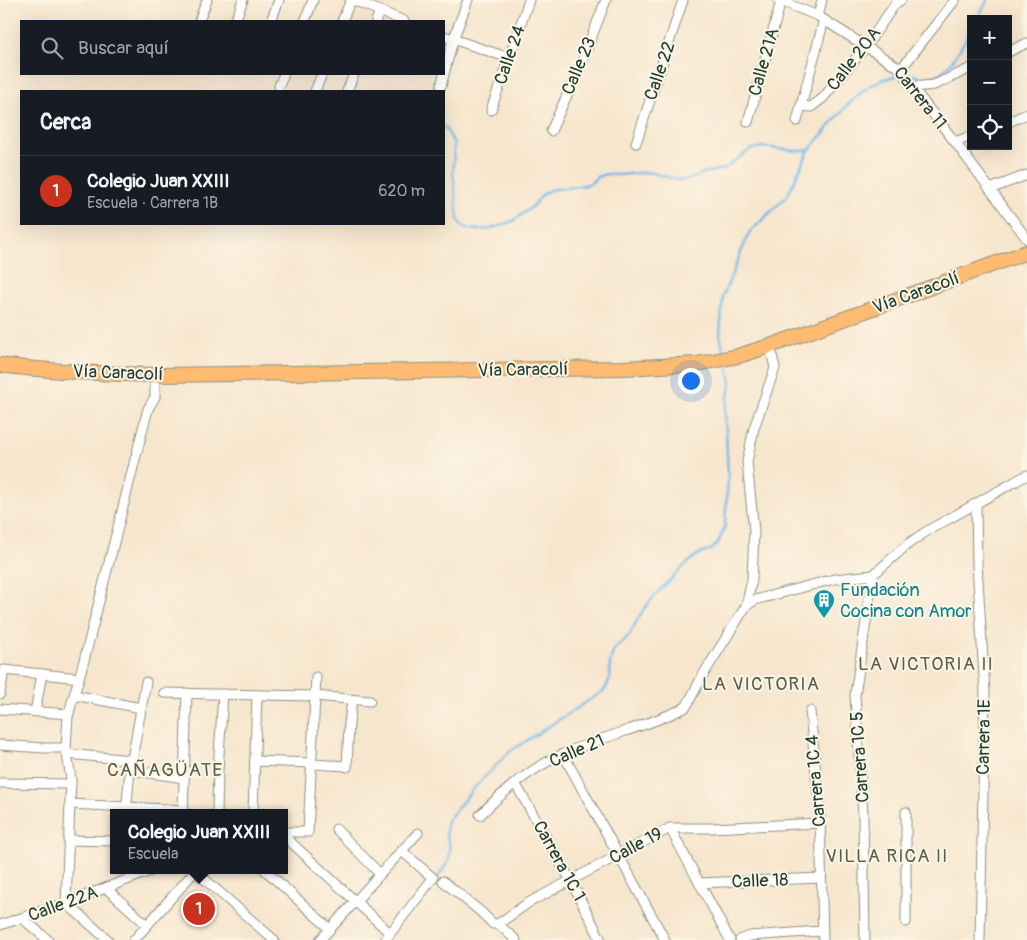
<!DOCTYPE html>
<html lang="es">
<head>
<meta charset="utf-8">
<style>
  :root { --surface:#171b24; --page:#242831; --text:#f1f3f6; --muted:#9ea1a6; --line:#363941; --accent:#c8321e }
  body { margin:0; font-family:Pangolin,sans-serif; background:var(--page); color:var(--text) }
  .controls { position:absolute; right:15px; top:15px; display:grid; overflow:hidden; border-radius:0px; box-shadow:0 5px 20px #0002 }
  .controls button { width:45px; height:45px; display:grid; place-items:center; padding:0; border:0; border-bottom:1px solid var(--line); background:var(--surface); color:var(--text); font:25px sans-serif }
  .you { position:absolute; left:690px; top:380px; width:18px; height:18px; margin:-12px; border:4px solid #fff; border-radius:50%; background:#1a73e8; box-shadow:0 0 0 8px #1a73e833 }
  .badge { display:grid; place-items:center; width:32px; height:32px; border-radius:50%; background:var(--accent); color:#fff; font-size:16px; font-weight:700 }
  .pin { position:absolute; translate:-50% -50%; border:2px solid #fff; box-shadow:0 1px 5px #0006 }
  .popup { position:absolute; left:110px; top:809px; width:178px; height:65px; box-sizing:border-box; display:grid; place-content:center; border-radius:0px; background:var(--surface); filter:drop-shadow(0 1px 4px #0005); font-size:16px; white-space:nowrap; color:var(--muted) }
  .popup b { font-size:19px; color:var(--text) }
  .popup::after { content:''; position:absolute; left:50%; top:100%; margin-left:-10px; border:10px solid transparent; border-top-color:var(--surface) }
  .list { margin:0; padding:0; list-style:none }
  h2 { display:flex; justify-content:space-between; align-items:center; height:65px; margin:0; padding:0 20px; font-size:21px }
  h2 small { font-size:16px; font-weight:400; color:var(--muted) }
  .list li { display:grid; grid-template-columns:32px 1fr auto; gap:15px; align-items:center; box-sizing:border-box; height:70px; padding:0 20px; border-top:1px solid var(--line) }
  .list b { display:block; font-size:19px; white-space:nowrap }
  .list p { margin:0; font-size:16px; white-space:nowrap; color:var(--muted) }
  .list em { font-size:16px; font-style:normal; color:var(--muted) }
  .icon { flex:none; width:28px; height:28px; fill:none; stroke:currentColor; stroke-width:2; stroke-linecap:round; stroke-linejoin:round }
  .map { position:relative; flex:none; width:1027px; height:940px; overflow:hidden }
  .search { position:absolute; background:var(--surface); box-shadow:0 5px 20px #0002; left:20px; top:20px; width:425px; height:55px; display:flex; align-items:center; gap:12px; box-sizing:border-box; padding:0 18px; border-radius:0px; color:var(--muted); font-size:19px }
  .panel { position:absolute; background:var(--surface); box-shadow:0 5px 20px #0002; left:20px; top:90px; width:425px; height:135px; border-radius:0px }
  .map>svg:first-child { display:block }
  .lines { fill:none; stroke-linecap:round; stroke-linejoin:round }
  .stream { stroke:#6fb9e8; stroke-width:2.5 }
  .minor-casing { stroke:#8b9281; stroke-width:11 }
  .primary-casing { stroke:#8b9281; stroke-width:16 }
  .minor { stroke:#fff; stroke-width:9 }
  .primary { stroke:#febb71; stroke-width:14 }
  .labels { text-anchor:middle; dominant-baseline:central; stroke-width:4; stroke-linejoin:round; paint-order:stroke }
  .street-label { font-size:18px; fill:#1f3d34; stroke:#fcf5e5 }
  .culture-label { font-size:18px; fill:#0d838f; stroke:#fcf5e5; text-anchor:start }
  .neighbourhood-label { font-size:19px; letter-spacing:1px; fill:#585f4a; stroke:#fcf5e5 }
</style>
</head>
<body>
<div class="map">
<svg width="1027" height="940" viewBox="0 0 1027 940">
  <rect width="100%" height="100%" fill="#fcf5e5"/>
  <filter id="ink" filterUnits="userSpaceOnUse"><feTurbulence type="fractalNoise" baseFrequency=".02" numOctaves="2"/><feDisplacementMap in="SourceGraphic" scale="10" xChannelSelector="R" yChannelSelector="G"/><feConvolveMatrix kernelMatrix="1 2 1 2 8 2 1 2 1" color-interpolation-filters="sRGB"/></filter>
  <filter id="wash" filterUnits="userSpaceOnUse"><feTurbulence type="fractalNoise" baseFrequency=".0096" numOctaves="4" result="noise"/><feDisplacementMap in="SourceGraphic" scale="20" xChannelSelector="R" yChannelSelector="G"/><feGaussianBlur stdDeviation="1.12" result="paint"/><feColorMatrix in="noise" values="0 0 0 0 0 0 0 0 0 0 0 0 0 0 0 0 0 1.4 0 .05"/><feComposite in="paint" operator="in"/></filter>
  <g filter="url(#wash)">
    <rect width="100%" height="100%" fill="#f7e6ce"/>
    <g class="lines">
      <g class="stream">
        <polyline points="977,19 988,0"/>
        <path d="M907,74C914,75 920,78 927,78C949,76 961,46 971,30"/>
        <path d="M444,126L454,143L453,173L458,219L462,226L470,229L479,230L490,229L513,221L533,206L544,193L550,190L585,185L591,183L597,177L606,174L620,175L648,172L680,180L694,178L703,173L724,169L751,149L763,147L797,151L809,150C834,124 859,79 899,76"/>
        <polyline points="724,353 720,335 723,296 749,233 787,196 809,150"/>
        <polyline points="436,880 449,860 450,848 446,833 447,821 472,790 509,752 605,690 610,678 610,662 614,649 628,637 643,610 657,593 685,565 697,555 711,550 718,543 725,526 728,476 725,410 731,382 727,363"/>
      </g>
    </g>
  </g>
  <g filter="url(#ink)">
    <g class="lines">
      <g class="minor-casing">
        <g id="minor">
          <polyline points="353,0 404,21"/>
          <polyline points="778,0 818,16 901,69 912,87 955,142 1027,239"/>
          <polyline points="818,16 822,0"/>
          <polyline points="199,21 207,0"/>
          <polyline points="235,21 243,0"/>
          <polyline points="271,21 279,0"/>
          <polyline points="305,21 313,0"/>
          <polyline points="342,21 351,0"/>
          <polyline points="376,21 380,11"/>
          <polyline points="444,36 509,58"/>
          <polyline points="1008,52 1027,43"/>
          <polyline points="901,69 955,0"/>
          <polyline points="279,86 284,74"/>
          <polyline points="441,86 453,40 468,0"/>
          <polyline points="912,87 934,85 971,68"/>
          <polyline points="315,91 322,74"/>
          <polyline points="347,91 354,74"/>
          <polyline points="801,106 811,107 823,98 867,45 895,4 901,0"/>
          <polyline points="491,110 529,0"/>
          <polyline points="797,121 824,20"/>
          <polyline points="748,122 781,1"/>
          <polyline points="1008,122 1027,114"/>
          <polyline points="551,131 581,64 606,0"/>
          <polyline points="955,142 971,136"/>
          <polyline points="636,143 683,0"/>
          <polyline points="990,189 1027,175"/>
          <polyline points="976,505 977,564 985,692 980,940"/>
          <polyline points="746,606 752,580 754,531 747,462 754,428 775,368 770,346"/>
          <polyline points="164,693 315,696 370,701"/>
          <polyline points="0,694 4,670 79,678"/>
          <polyline points="74,695 141,708"/>
          <polyline points="0,709 69,714"/>
          <polyline points="810,711 820,816 823,940"/>
          <polyline points="35,712 42,674"/>
          <polyline points="0,745 44,748 66,748"/>
          <polyline points="67,754 132,760"/>
          <polyline points="563,754 665,940"/>
          <polyline points="255,761 311,763"/>
          <polyline points="311,764 347,766"/>
          <polyline points="347,767 349,724 352,700"/>
          <polyline points="130,770 184,778"/>
          <polyline points="0,783 71,784"/>
          <polyline points="515,783 571,881 601,940"/>
          <polyline points="70,804 183,810"/>
          <polyline points="906,812 906,922"/>
          <polyline points="126,813 130,770 146,682"/>
          <polyline points="183,813 187,693"/>
          <polyline points="217,813 218,770 223,694"/>
          <polyline points="253,813 257,695"/>
          <path d="M480,815C505,790 530,769 563,754C603,736 647,727 686,707L703,675L746,606L755,600L834,579L873,575L908,544L927,531L1027,475"/>
          <polyline points="670,828 730,940"/>
          <polyline points="336,829 380,874"/>
          <polyline points="284,832 308,832 316,677"/>
          <polyline points="284,836 390,933"/>
          <polyline points="68,840 114,841"/>
          <polyline points="194,870 274,940"/>
          <polyline points="265,870 330,929"/>
          <polyline points="443,881 481,912 493,924 498,924 516,940"/>
          <polyline points="699,883 821,878"/>
          <polyline points="106,888 147,925"/>
          <polyline points="22,918 48,940"/>
          <polyline points="498,924 528,903 670,828 711,828 820,823"/>
          <polyline points="0,925 66,903 153,870"/>
          <polyline points="108,940 66,903 71,779 66,748 68,716 85,657 141,436 148,409 155,397 155,375"/>
          <polyline points="134,940 195,871"/>
          <polyline points="320,940 418,833"/>
          <polyline points="385,940 433,878 402,851"/>
          <polyline points="740,940 750,936 822,931"/>
          <polyline points="865,940 863,814 855,695 873,575"/>
        </g>
      </g>
      <g class="primary-casing">
        <path id="primary" d="M0,365C54,372 107,374 161,375L623,368L697,364L738,356L770,346L1027,252"/>
      </g>
      <use href="#minor" class="minor"/>
      <use href="#primary" class="primary"/>
    </g>
  </g>
  <defs>
    <g id="building-pin" transform="scale(1.125)"><path d="M0 17L-7.5 6A9.5 9.5 0 1 1 7.5 6Z" fill="#0f9aa8" stroke="#fcf5e5"/><path d="M-4-6H4V6H1V3H-1V6H-4ZM-2.5-4.3h1.7v1.8h-1.7ZM.8-4.3h1.7v1.8H.8ZM-2.5-1h1.7V.8h-1.7ZM.8-1h1.7V.8H.8Z" fill="#fff"/></g>
  </defs>
  <g fill-rule="evenodd">
    <use href="#building-pin" x="824" y="600"/>
  </g>
  <g class="labels">
    <g class="street-label">
      <text transform="translate(510 55) rotate(-71)">Calle 24</text>
      <text transform="translate(854 59) rotate(-52)">Calle 20A</text>
      <text transform="translate(764 62) rotate(-74)">Calle 21A</text>
      <text transform="translate(579 66) rotate(-67)">Calle 23</text>
      <text transform="translate(660 71) rotate(-71)">Calle 22</text>
      <text transform="translate(920 98) rotate(52)">Carrera 11</text>
      <text transform="translate(916 293) rotate(-20)">Vía Caracolí</text>
      <text transform="translate(523 370) rotate(-1)">Vía Caracolí</text>
      <text transform="translate(118 373) rotate(2)">Vía Caracolí</text>
      <text transform="translate(984 737) rotate(-89)">Carrera 1E</text>
      <text transform="translate(577 751) rotate(-23)">Calle 21</text>
      <text transform="translate(860 757) rotate(-94)">Carrera 1C 5</text>
      <text transform="translate(816 781) rotate(-95)">Carrera 1C 4</text>
      <text transform="translate(636 846) rotate(-28)">Calle 19</text>
      <text transform="translate(559 861) rotate(61)">Carrera 1C 1</text>
      <text transform="translate(760 881) rotate(-2)">Calle 18</text>
      <text transform="translate(63 904) rotate(-20)">Calle 22A</text>
    </g>
    <g class="culture-label">
      <text x="840" y="590">Fundación<tspan x="840" dy="21">Cocina con Amor</tspan></text>
    </g>
    <g class="neighbourhood-label">
      <text x="926" y="664">LA VICTORIA II</text>
      <text x="761" y="684">LA VICTORIA</text>
      <text x="165" y="770">CAÑAGÜATE</text>
      <text x="887" y="856">VILLA RICA II</text>
    </g>
  </g>
</svg>
<div class="controls">
<button>+</button>
<button>−</button>
<button><svg class="icon" aria-label="locate" viewBox="0 0 24 24"><circle cx="12" cy="12" r="6"/><path d="M12 2v4M12 18v4M2 12h4M18 12h4"/></svg></button>
</div>
<div class="you"></div>
<div class="pin badge" style="left:199px;top:909px">1</div>
<div class="popup"><b>Colegio Juan XXIII</b>Escuela</div>
<div class="search"><svg class="icon" aria-label="search" viewBox="0 0 24 24"><circle cx="10" cy="10" r="6"/><path d="M15 15l6 6"/></svg>Buscar aquí</div>
<section class="panel">
<h2>Cerca<small></small></h2>
<ul class="list">
<li><span class="badge">1</span><div><b>Colegio Juan XXIII</b><p>Escuela · Carrera 1B</p></div><em>620 m</em></li>
</ul>
</section>
</div>
</body>
</html>
